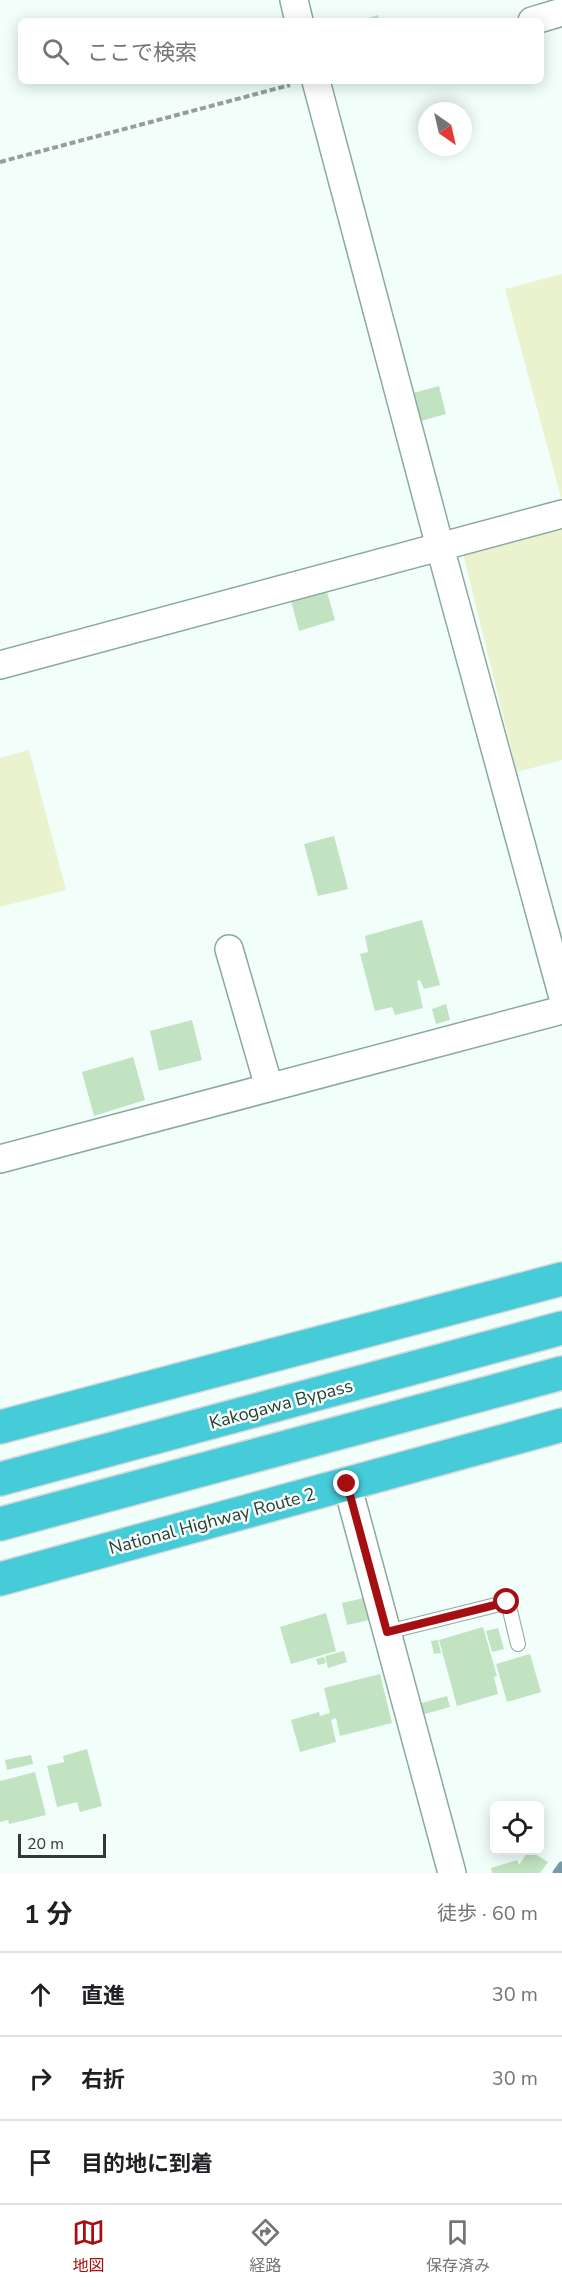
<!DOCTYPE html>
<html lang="ja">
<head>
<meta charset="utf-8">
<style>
  :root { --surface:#fff; --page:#f2f2f2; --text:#202124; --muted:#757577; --line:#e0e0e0; --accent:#a50f11 }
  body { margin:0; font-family:"Nunito Sans","Noto Sans JP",sans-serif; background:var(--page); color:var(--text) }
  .controls { position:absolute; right:18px; bottom:18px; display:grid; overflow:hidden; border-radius:9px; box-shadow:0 3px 15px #0003 }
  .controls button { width:54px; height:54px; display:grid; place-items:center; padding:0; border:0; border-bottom:2px solid var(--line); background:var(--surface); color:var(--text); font:30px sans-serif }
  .compass { position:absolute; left:418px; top:102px; width:54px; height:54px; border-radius:50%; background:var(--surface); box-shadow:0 3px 15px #0003; rotate:146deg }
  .scale { position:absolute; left:18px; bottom:15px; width:88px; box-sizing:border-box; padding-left:6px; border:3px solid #2e3b37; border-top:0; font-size:16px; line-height:21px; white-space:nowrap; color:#2e3b37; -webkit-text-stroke:4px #f1fefa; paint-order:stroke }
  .stop { position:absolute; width:18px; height:18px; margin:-14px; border:4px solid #a50f11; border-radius:50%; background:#fff }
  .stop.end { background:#a50f11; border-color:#fff; box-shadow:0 2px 6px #0008 }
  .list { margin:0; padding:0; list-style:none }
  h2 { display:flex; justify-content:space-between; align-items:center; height:78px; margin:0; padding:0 24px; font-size:26px }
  h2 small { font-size:20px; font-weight:400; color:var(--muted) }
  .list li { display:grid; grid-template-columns:39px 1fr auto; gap:18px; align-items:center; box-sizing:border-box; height:84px; padding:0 24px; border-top:2px solid var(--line) }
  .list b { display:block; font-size:22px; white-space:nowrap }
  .list em { font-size:20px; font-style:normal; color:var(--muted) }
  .icon { flex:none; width:33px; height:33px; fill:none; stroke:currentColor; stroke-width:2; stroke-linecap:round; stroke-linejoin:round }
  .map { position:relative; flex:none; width:562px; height:1873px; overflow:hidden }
  .search { position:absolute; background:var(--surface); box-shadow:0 3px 15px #0003; left:18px; right:18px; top:18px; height:66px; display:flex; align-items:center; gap:15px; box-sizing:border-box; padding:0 21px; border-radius:9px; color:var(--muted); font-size:22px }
  .sheet { height:330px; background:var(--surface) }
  nav { display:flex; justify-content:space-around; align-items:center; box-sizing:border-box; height:84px; border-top:2px solid var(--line); background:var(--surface); font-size:16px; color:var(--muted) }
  nav a { display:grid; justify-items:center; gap:3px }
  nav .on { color:var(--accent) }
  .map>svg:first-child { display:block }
  .green { fill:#ebf2ce }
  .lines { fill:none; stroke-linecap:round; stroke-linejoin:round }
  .stream { stroke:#7799a9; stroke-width:9 }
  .building { fill:#c1e3c1 }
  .lane-casing { stroke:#8aa99f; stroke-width:16 }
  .street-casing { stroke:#8aa99f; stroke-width:30 }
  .highway-casing { stroke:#d5d8d7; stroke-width:36 }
  .path { stroke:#929f9b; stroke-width:4; stroke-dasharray:6 3; stroke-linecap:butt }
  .lane { stroke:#fff; stroke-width:14 }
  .street { stroke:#fff; stroke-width:27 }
  .highway { stroke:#46cbd8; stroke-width:33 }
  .route { stroke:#a50f11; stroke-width:8 }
  .labels { text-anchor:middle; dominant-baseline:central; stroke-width:5; stroke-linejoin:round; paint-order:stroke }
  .street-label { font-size:18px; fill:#2e3b37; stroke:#f1fefa }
</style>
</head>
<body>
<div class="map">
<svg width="562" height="1873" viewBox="0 0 562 1873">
  <rect width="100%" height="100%" fill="#f1fefa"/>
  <g class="green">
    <polygon points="562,274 562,501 505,289"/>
    <polygon points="562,523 562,760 517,772 462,550"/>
    <polygon points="29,750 66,890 0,907 0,758"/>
  </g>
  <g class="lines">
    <polyline class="stream" points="557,1873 562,1866"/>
  </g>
  <g class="building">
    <polygon points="378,15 380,21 369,21 368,18"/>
    <polygon points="439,386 446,414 421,421 413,393"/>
    <polygon points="327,592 335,620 299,631 291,601"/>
    <polygon points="334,836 348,889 318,896 304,844"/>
    <polygon points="422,920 440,985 424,989 420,980 417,981 423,1008 395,1015 392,1007 375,1011 360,954 368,952 365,936"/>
    <polygon points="446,1004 450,1020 436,1024 432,1009"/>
    <polygon points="192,1020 202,1060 159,1071 150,1031"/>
    <polygon points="133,1057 145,1100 94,1116 82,1072"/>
    <polygon points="364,1598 369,1620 347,1625 342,1603"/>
    <polygon points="326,1613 336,1651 291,1664 280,1627"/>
    <polygon points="483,1627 497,1676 494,1677 498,1694 457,1706 439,1640"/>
    <polygon points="498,1628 504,1649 492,1652 486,1631"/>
    <polygon points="438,1640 441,1653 434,1654 431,1641"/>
    <polygon points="344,1651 347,1662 328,1668 325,1656"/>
    <polygon points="530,1654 541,1692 507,1702 496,1664"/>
    <polygon points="324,1657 326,1663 318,1665 316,1659"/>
    <polygon points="380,1674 392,1723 340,1736 336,1718 331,1720 336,1742 300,1752 291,1720 319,1712 320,1716 330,1713 324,1688"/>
    <polygon points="447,1696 450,1707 421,1715 418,1704"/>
    <polygon points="87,1749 102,1806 80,1812 77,1802 57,1807 47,1766 64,1762 63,1756"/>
    <polygon points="31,1755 33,1764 7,1770 5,1760"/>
    <polygon points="35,1772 46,1815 9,1824 8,1820 0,1822 0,1781"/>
    <polygon points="529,1850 548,1862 540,1873 492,1873 491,1868 517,1860 519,1865"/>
  </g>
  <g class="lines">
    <g class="lane-casing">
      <polyline id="lane" points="387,1632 508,1602 518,1644"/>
    </g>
    <g class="street-casing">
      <g id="street">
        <polyline points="294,0 299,21"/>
        <polyline points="532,21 562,12"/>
        <polyline points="316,81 440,547 562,994"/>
        <polyline points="0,665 562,514"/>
        <polyline points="229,949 269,1087"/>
        <polyline points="0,1159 562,1010"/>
        <polyline points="347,1484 452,1873"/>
      </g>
    </g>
    <g class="highway-casing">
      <g id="highway">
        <polyline points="0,1427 562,1279"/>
        <polyline points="0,1479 562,1328"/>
        <polyline points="0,1524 562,1373"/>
        <polyline points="0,1579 562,1425"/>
      </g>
    </g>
    <polyline class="path" points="0,162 290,85"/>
    <use href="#lane" class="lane"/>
    <use href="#street" class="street"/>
    <use href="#highway" class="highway"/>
  </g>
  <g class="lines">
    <polyline class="route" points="347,1484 387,1632 507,1602"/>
  </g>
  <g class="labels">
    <g class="street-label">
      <text transform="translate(281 1404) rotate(-15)">Kakogawa Bypass</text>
      <text transform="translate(212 1521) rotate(-15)">National Highway Route 2</text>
    </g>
  </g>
</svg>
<div class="controls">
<button><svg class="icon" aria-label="locate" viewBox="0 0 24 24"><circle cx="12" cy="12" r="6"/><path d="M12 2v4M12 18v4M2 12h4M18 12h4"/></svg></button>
</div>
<svg class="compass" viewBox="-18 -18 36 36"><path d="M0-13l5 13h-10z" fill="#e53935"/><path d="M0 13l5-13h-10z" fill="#757577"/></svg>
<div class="scale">20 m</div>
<div class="stop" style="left:507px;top:1602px"></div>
<div class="stop end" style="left:347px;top:1484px"></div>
<div class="search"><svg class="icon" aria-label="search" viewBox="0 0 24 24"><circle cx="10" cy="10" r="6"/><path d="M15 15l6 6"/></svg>ここで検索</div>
</div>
<section class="sheet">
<h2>1 分<small>徒歩 · 60 m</small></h2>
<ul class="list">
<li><svg class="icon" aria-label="ahead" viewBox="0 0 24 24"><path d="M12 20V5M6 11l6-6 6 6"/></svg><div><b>直進</b></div><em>30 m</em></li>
<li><svg class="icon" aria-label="right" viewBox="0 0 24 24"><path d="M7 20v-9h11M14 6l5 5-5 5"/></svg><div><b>右折</b></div><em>30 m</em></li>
<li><svg class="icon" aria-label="arrive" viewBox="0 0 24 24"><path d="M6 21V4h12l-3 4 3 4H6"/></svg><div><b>目的地に到着</b></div></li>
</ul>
</section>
<nav>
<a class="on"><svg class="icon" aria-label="map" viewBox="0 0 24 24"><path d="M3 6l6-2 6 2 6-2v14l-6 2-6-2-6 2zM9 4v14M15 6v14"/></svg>地図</a>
<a><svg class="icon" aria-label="directions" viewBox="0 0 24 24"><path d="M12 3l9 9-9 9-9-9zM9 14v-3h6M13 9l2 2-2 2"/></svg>経路</a>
<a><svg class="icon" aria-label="saved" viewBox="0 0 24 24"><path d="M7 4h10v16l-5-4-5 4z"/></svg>保存済み</a>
</nav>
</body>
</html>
